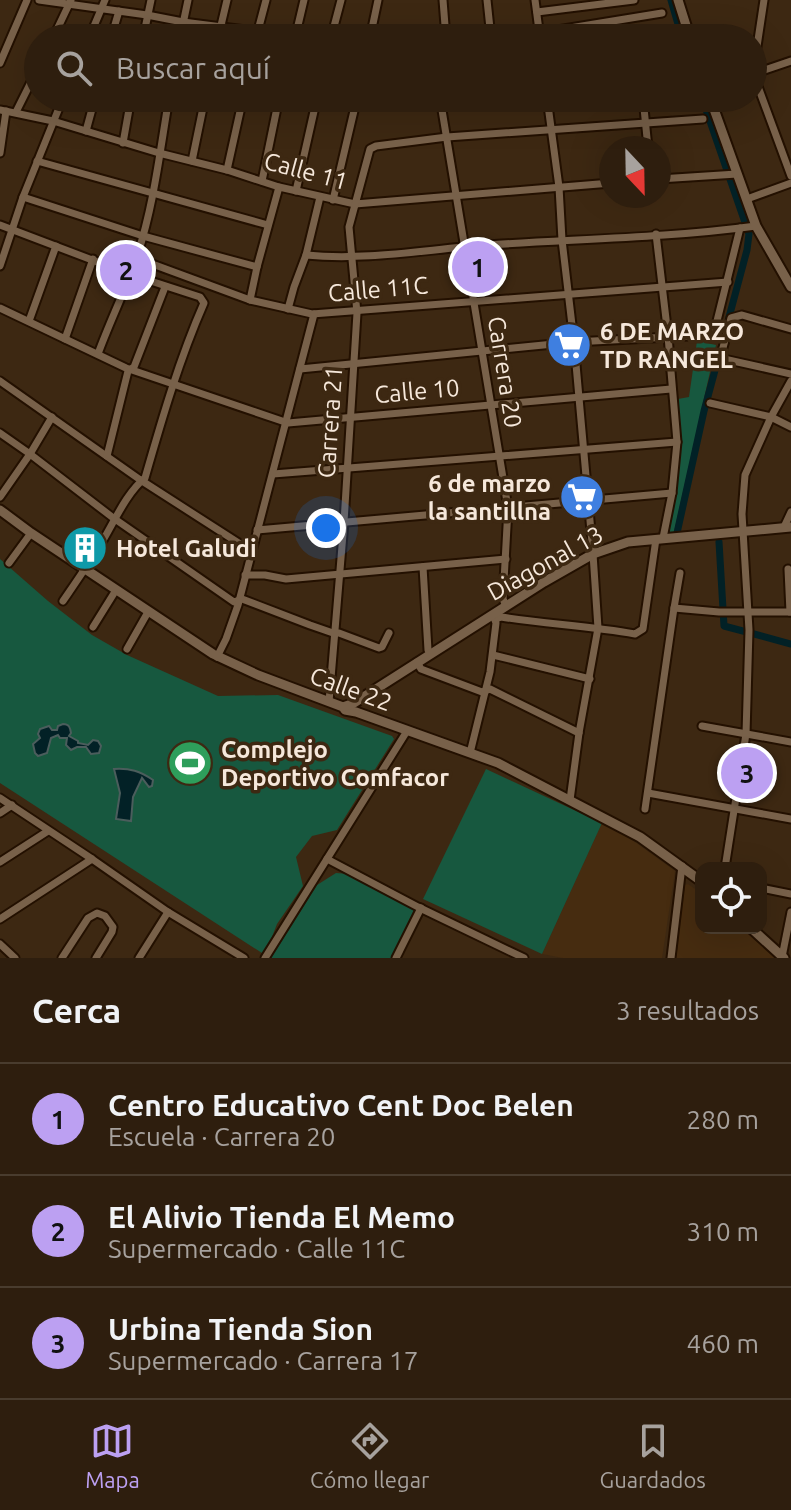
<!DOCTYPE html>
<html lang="es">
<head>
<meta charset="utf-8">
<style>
  :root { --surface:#2e1e0e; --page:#3a2b1c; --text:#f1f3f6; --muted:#a7a29e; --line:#493c2e; --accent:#bca0f2 }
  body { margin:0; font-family:Ubuntu,sans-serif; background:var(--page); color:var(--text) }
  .controls { position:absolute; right:24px; bottom:24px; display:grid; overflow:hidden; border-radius:16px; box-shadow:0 8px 32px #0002 }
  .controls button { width:72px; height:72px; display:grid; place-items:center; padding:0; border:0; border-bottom:2px solid var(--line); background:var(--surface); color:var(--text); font:40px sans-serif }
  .compass { position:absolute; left:599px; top:136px; width:72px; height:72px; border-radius:50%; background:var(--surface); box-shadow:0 8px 32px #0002; rotate:158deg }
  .you { position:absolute; left:326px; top:528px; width:28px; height:28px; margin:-20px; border:6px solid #fff; border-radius:50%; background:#1a73e8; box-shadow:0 0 0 12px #1a73e833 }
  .badge { display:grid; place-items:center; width:52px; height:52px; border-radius:50%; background:var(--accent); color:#111; font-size:26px; font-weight:700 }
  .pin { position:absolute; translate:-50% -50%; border:4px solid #fff; box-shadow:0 2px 8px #0006 }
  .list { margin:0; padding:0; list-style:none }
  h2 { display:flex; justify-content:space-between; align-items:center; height:104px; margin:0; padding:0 32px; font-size:34px }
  h2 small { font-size:26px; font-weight:400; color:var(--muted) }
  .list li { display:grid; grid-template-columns:52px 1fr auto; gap:24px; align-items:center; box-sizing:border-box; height:112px; padding:0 32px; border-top:2px solid var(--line) }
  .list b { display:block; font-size:30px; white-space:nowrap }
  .list p { margin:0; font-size:26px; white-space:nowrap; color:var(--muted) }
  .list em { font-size:26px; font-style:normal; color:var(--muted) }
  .icon { flex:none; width:44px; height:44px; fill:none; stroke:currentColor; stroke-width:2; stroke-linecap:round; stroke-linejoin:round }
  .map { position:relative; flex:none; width:791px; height:958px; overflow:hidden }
  .search { position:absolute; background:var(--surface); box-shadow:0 8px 32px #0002; left:24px; right:24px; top:24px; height:88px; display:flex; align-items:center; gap:20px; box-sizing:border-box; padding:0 28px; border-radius:44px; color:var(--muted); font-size:30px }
  .sheet { height:440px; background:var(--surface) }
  nav { display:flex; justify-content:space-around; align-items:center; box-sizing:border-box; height:112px; border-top:2px solid var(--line); background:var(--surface); font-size:22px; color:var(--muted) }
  nav a { display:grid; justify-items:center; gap:4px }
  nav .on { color:var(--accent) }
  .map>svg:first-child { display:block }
  .built { fill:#462c10 }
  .green { fill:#17583f }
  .water { fill:#022126; stroke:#4b5d5c; stroke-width:2 }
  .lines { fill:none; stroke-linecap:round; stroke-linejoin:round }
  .canal { stroke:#022126; stroke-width:7 }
  .minor-casing { stroke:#231000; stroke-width:11 }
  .tertiary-casing { stroke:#231000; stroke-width:13 }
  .minor { stroke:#78614a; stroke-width:7 }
  .tertiary { stroke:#78614a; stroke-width:9 }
  .labels { text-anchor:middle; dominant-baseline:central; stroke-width:7; stroke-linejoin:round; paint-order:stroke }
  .street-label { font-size:24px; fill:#f6e8db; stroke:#3d2812 }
  .poi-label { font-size:24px; font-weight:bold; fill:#f6e8db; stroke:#3d2812; text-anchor:start }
</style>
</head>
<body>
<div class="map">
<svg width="791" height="958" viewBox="0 0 791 958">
  <rect width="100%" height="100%" fill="#3d2812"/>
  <g class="built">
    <polygon points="602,823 621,832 675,871 662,958 563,958 542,954"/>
    <polygon points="688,884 701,893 701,928 741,928 776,958 676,958 685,885"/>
  </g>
  <g class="green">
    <path d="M697,341L716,345L674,532H669C677,487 680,444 678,399L689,397Z"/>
    <polygon points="0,559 48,601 92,635 127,655 218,696 278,695 392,736 394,739 337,830 312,836 296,857 303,886 277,924 265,955 0,783"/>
    <polygon points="486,769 602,823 542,954 423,899"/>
    <polygon points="336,873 349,874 414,910 391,958 271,958 317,885"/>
  </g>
  <g class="water">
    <path d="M63,724C69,724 70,727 71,733L69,736L78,741V743L88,745L93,740L98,741L101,746L99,753L91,754L86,747H77L71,750L66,745L67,738H60L58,735L51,738L47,753L38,756L35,753L33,744L40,738L38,734L40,729L49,726L52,730H57L58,726Z"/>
    <path d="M114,769C130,768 140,771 153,780L152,786L149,787L142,778L133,797L131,821L116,819L120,793Z"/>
  </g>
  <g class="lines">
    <g class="canal">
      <polyline points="671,0 682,38"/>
      <polyline points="702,98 749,234 747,250 728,321"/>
      <polyline points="677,533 704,411 721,348"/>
      <polyline points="719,542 724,626 791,644"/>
    </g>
    <g class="minor-casing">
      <g id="minor">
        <polyline points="39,0 147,15 183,22 310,38"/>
        <polyline points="443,0 446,38"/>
        <polyline points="487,0 491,38"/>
        <polyline points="535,0 540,38"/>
        <polyline points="764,0 753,73 791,176"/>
        <polyline points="537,12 634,0"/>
        <polyline points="539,33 662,13"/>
        <polyline points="53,38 71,0"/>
        <polyline points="89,38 105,0"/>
        <polyline points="111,38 119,11"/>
        <polyline points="143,38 151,0"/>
        <polyline points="180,38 188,0"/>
        <polyline points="218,38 227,0"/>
        <polyline points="256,38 266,0"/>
        <polyline points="295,38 304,0"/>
        <polyline points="331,38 341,0"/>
        <polyline points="370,38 378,0"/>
        <polyline points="0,63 27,0"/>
        <polyline points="753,74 791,61"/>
        <polyline points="440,98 508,508 503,599 506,606"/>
        <polyline points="547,98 559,187 562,240 574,342 593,554 598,628 579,733 570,800"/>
        <polyline points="643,98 648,148"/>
        <polyline points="0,110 53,121 159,153 227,170 279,187 355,204 611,183"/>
        <polyline points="16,112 38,68"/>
        <polyline points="86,131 95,98"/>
        <polyline points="123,143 131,98"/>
        <polyline points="0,153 6,111"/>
        <polyline points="37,161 268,225"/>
        <polyline points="192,161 205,98"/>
        <polyline points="227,170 243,98"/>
        <polyline points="659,179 737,174"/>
        <polyline points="262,181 279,98"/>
        <polyline points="296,191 317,98"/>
        <polyline points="23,197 143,236 257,267"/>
        <polyline points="747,199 791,183"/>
        <polyline points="333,200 357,98"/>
        <path d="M0,225L129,274L200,297L204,303C179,360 162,419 145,478C127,492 114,522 102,542C90,562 76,582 63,601"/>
        <polyline points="656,234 668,336 677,442 672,493 663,538"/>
        <path d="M306,255C367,261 428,249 488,245C577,239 667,238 756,226"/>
        <polyline points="136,258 250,300 312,314 728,282"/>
        <polyline points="0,266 23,197 63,98"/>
        <polyline points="250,300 257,267 279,187"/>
        <polyline points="0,308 126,368 288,423 671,389"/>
        <polyline points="288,309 294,287 306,255 320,197"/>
        <polyline points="29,321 56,246"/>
        <polyline points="791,329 742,315 731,318 721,355 724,359 791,374"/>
        <polyline points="65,339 93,259"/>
        <path d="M98,354C110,321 126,289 137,256C154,205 160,150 169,98"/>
        <polyline points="300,369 574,342 708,335 715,329 740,228"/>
        <polyline points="0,381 139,479 251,551"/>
        <polyline points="710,403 771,417 791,427"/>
        <polyline points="0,433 30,454 112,517 234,602 242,599 310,625 333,633 339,633 379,648 382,647 389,633"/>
        <polyline points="107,456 128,371 134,367 165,287"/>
        <polyline points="273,474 677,442"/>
        <polyline points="0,497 30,454 52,417"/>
        <polyline points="784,527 791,512"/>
        <polyline points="257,530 672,493"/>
        <polyline points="9,563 31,533"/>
        <polyline points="423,567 428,650 430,654"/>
        <polyline points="788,569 790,612"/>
        <polyline points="245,575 265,575 286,579 506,559"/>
        <polyline points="674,608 719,612 791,612"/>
        <path d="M496,619L501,617C545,624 590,626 635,634L643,629L656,539"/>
        <polyline points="93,627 116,590"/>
        <polyline points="127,649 148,612"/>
        <polyline points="493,655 590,679"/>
        <polyline points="217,657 226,639 238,605 314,314"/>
        <polyline points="417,662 421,669 482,692 490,689 579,733"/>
        <polyline points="329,702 344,522 357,313 349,227 370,149 376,146 447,137 703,119"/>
        <polyline points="702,726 791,742"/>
        <polyline points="470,753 490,672 496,623 493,615"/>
        <polyline points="648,793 791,819"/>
        <polyline points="0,798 92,859 168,912 244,958"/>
        <polyline points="645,809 674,608 680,573"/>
        <polyline points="0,813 12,805"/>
        <polyline points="327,859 418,907 524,958"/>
        <polyline points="0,862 48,831"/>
        <polyline points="725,868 746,734 749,630 742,514 745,475 771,417 791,381"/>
        <polyline points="761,888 791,894"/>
        <polyline points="0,919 92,859"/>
        <polyline points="0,944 15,958"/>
        <polyline points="782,957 791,912"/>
        <polyline points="62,958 88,918 97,913 105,916 113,927 112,932 96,958"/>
        <polyline points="139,958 168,912"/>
        <polyline points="265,958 407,731"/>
        <polyline points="396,958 421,908"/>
        <polyline points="671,958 682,866"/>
      </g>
    </g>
    <g class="tertiary-casing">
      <g id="tertiary">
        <polyline points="678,0 690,38"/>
        <polyline points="710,98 756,226 791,287"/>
        <polyline points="0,510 31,533 213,654 258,675 343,707 345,710 356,712 498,763 640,837 701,881"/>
        <polyline points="343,707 354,703 544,582 593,554 628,542 791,527"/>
        <polyline points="751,928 784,958"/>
      </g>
    </g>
    <use href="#minor" class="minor"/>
    <use href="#tertiary" class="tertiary"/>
  </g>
  <defs>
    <g id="supermarket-disc" transform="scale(2.3)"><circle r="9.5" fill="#3f7fe0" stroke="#3d2812"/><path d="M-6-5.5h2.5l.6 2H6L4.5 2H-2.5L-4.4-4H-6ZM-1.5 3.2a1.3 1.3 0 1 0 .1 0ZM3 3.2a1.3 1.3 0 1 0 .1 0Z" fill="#fff"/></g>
    <g id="building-disc" transform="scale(2.3)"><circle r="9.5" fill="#0f9aa8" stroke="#3d2812"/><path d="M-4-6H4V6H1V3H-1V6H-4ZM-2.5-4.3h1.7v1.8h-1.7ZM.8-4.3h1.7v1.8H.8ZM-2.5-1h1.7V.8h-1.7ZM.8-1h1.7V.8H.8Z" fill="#fff"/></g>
    <g id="stadium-disc" transform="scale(2.3)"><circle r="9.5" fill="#2e9e5b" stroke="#3d2812"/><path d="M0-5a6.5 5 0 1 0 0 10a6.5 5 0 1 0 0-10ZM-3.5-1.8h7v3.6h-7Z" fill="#fff"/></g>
  </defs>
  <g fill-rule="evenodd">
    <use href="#supermarket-disc" x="569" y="345"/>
    <use href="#supermarket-disc" x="582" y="497"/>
    <use href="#building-disc" x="85" y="548"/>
    <use href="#stadium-disc" x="190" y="763"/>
  </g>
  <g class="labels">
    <g class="street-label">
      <text transform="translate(306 171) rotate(15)">Calle 11</text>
      <text transform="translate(378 289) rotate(-5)">Calle 11C</text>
      <text transform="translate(505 372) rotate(81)">Carrera 20</text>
      <text transform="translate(417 391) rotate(-5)">Calle 10</text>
      <text transform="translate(330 422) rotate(-86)">Carrera 21</text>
      <text transform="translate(545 563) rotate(-29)">Diagonal 13</text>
      <text transform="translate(351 689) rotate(20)">Calle 22</text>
    </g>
    <g class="poi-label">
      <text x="600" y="331">6 DE MARZO<tspan x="600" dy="28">TD RANGEL</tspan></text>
      <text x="551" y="483" text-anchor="end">6 de marzo<tspan x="551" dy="28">la santillna</tspan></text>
      <text x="116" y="548">Hotel Galudi</text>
      <text x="221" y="749">Complejo<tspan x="221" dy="28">Deportivo Comfacor</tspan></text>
    </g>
  </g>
</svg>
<div class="controls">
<button><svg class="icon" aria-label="locate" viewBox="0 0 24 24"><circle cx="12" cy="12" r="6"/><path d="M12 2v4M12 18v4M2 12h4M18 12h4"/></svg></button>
</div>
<svg class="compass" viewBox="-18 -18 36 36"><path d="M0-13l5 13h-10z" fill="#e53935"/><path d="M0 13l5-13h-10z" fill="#a7a29e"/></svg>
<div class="you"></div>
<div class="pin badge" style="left:478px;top:267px">1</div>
<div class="pin badge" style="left:126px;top:270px">2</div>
<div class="pin badge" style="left:747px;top:773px">3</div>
<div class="search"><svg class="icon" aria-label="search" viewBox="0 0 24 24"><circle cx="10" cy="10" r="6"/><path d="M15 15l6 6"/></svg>Buscar aquí</div>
</div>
<section class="sheet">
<h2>Cerca<small>3 resultados</small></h2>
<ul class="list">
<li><span class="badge">1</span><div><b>Centro Educativo Cent Doc Belen</b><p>Escuela · Carrera 20</p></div><em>280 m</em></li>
<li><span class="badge">2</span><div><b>El Alivio Tienda El Memo</b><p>Supermercado · Calle 11C</p></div><em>310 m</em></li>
<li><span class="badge">3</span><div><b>Urbina Tienda Sion</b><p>Supermercado · Carrera 17</p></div><em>460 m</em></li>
</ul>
</section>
<nav>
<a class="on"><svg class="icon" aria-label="map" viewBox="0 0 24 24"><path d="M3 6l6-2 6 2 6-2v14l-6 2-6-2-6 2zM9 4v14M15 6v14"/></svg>Mapa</a>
<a><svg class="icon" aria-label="directions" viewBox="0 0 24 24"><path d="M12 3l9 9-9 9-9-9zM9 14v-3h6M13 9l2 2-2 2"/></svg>Cómo llegar</a>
<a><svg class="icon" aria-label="saved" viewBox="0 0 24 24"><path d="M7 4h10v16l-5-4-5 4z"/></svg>Guardados</a>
</nav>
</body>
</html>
